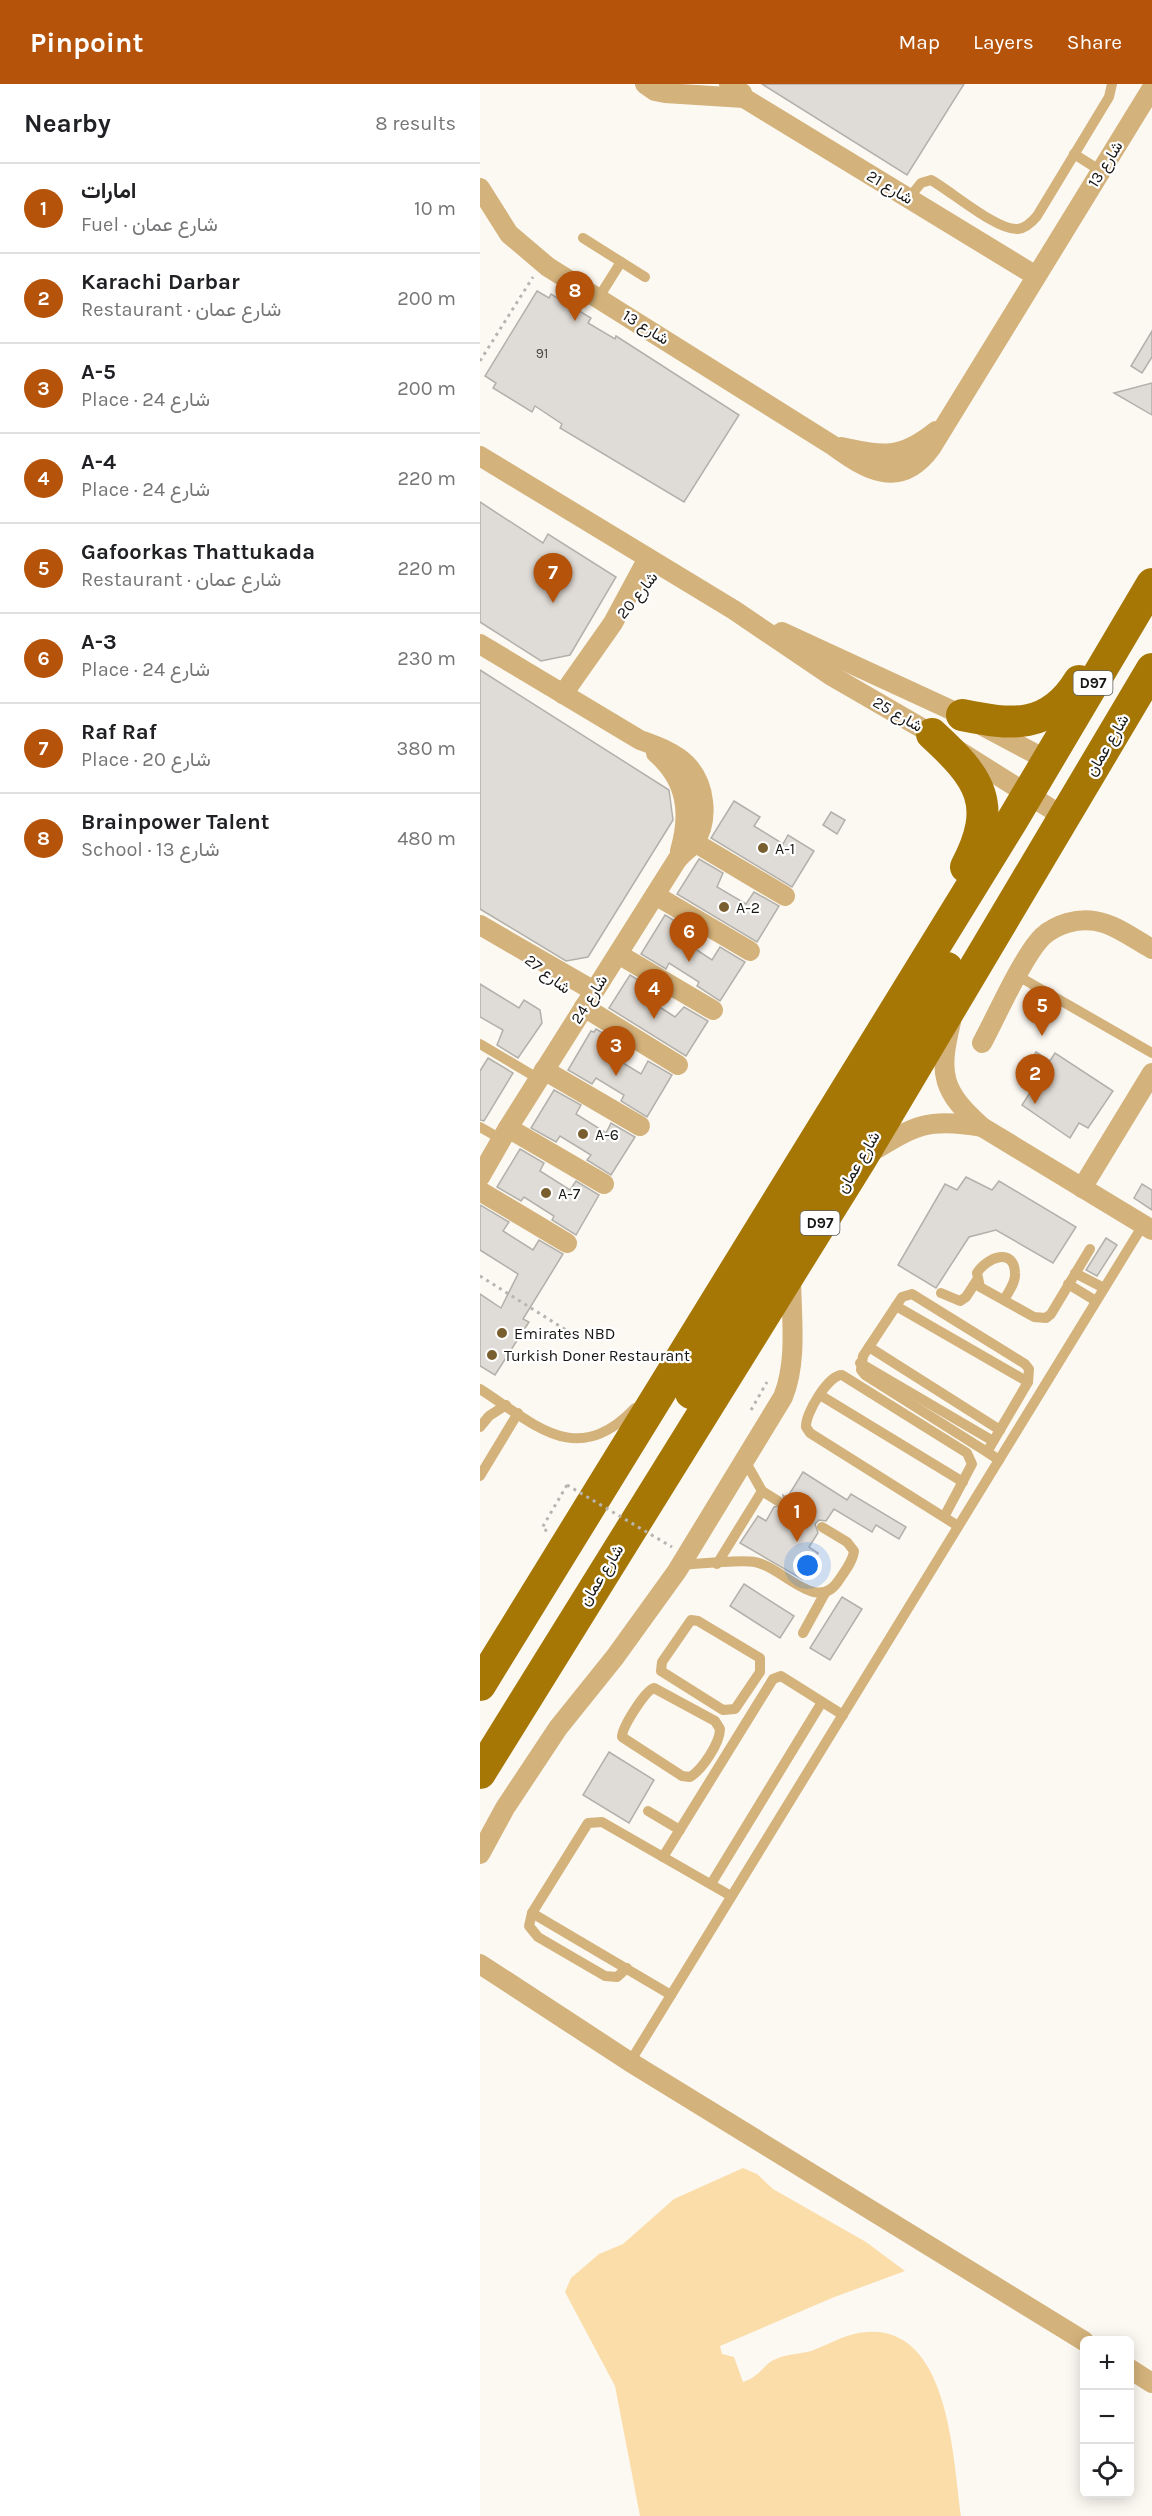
<!DOCTYPE html>
<html lang="en">
<head>
<meta charset="utf-8">
<style>
  :root { --surface:#fff; --page:#f2f2f2; --text:#202124; --muted:#757577; --line:#e0e0e0; --accent:#b45309 }
  body { margin:0; font-family:Karla,Vazirmatn,sans-serif; background:var(--page); color:var(--text) }
  .controls { position:absolute; right:18px; bottom:18px; display:grid; overflow:hidden; border-radius:9px; box-shadow:0 3px 15px #0003 }
  .controls button { width:54px; height:54px; display:grid; place-items:center; padding:0; border:0; border-bottom:2px solid var(--line); background:var(--surface); color:var(--text); font:30px sans-serif }
  .you { position:absolute; left:328px; top:1482px; width:21px; height:21px; margin:-15px; border:4px solid #fff; border-radius:50%; background:#1a73e8; box-shadow:0 0 0 9px #1a73e833 }
  .badge { display:grid; place-items:center; width:39px; height:39px; border-radius:50%; background:var(--accent); color:#fff; font-size:20px; font-weight:700 }
  .pin { position:absolute; translate:-50% -50px; filter:drop-shadow(0 2px 3px #0008) }
  .pin::after { content:''; position:absolute; top:32px; width:21px; height:18px; background:inherit; clip-path:polygon(0 0,100% 0,50% 100%) }
  .list { margin:0; padding:0; list-style:none }
  h2 { display:flex; justify-content:space-between; align-items:center; height:78px; margin:0; padding:0 24px; font-size:26px }
  h2 small { font-size:20px; font-weight:400; color:var(--muted) }
  .list li { display:grid; grid-template-columns:39px 1fr auto; gap:18px; align-items:center; box-sizing:border-box; height:90px; padding:0 24px; border-top:2px solid var(--line) }
  .list b { display:block; font-size:22px; white-space:nowrap }
  .list p { margin:0; font-size:20px; white-space:nowrap; color:var(--muted) }
  .list em { font-size:20px; font-style:normal; color:var(--muted) }
  .icon { flex:none; width:33px; height:33px; fill:none; stroke:currentColor; stroke-width:2; stroke-linecap:round; stroke-linejoin:round }
  .map { position:relative; flex:none; width:672px; height:2432px; overflow:hidden }
  header { display:flex; align-items:center; gap:36px; box-sizing:border-box; height:84px; padding:0 30px; background:var(--accent); color:#fff }
  header strong { font-size:28px }
  nav { display:flex; gap:33px; margin-inline-start:auto; font-size:21px }
  main { display:flex }
  aside { flex:1; background:var(--surface) }
  .map>svg:first-child { display:block }
  .green { fill:#fbddaa }
  .building { fill:#dfdbd6; stroke:#b3b0aa; stroke-width:1.5 }
  .lines { fill:none; stroke-linecap:round; stroke-linejoin:round }
  .path { stroke:#b8b5b0; stroke-width:3; stroke-dasharray:3 4.5; stroke-linecap:butt }
  .service { stroke:#d4b27b; stroke-width:10 }
  .minor { stroke:#d4b27b; stroke-width:20 }
  .primary { stroke:#a77705; stroke-width:32 }
  .path-bridge { stroke:#b8b5b0; stroke-width:3; stroke-dasharray:3 4.5; stroke-linecap:butt }
  .poi-dot { fill:#795f30; stroke:#fff; stroke-width:2 }
  .labels { text-anchor:middle; dominant-baseline:central; stroke-width:4.5; stroke-linejoin:round; paint-order:stroke }
  .number-label { font-size:14px; fill:#4a4845 }
  .shield { fill:#fff; stroke:#5d5d5b; stroke-width:1.5 }
  .shield-label { font-size:15px; font-weight:bold; fill:#181715 }
  .street-label { font-size:16px; fill:#181715; stroke:#fff }
  .poi-label { font-size:16px; fill:#181715; stroke:#fff; text-anchor:start }
</style>
</head>
<body>
<header>
<strong>Pinpoint</strong>
<nav><a>Map</a><a>Layers</a><a>Share</a></nav>
</header>
<main>
<aside>
<h2>Nearby<small>8 results</small></h2>
<ul class="list">
<li><span class="badge">1</span><div><b>امارات</b><p>Fuel · شارع عمان</p></div><em>10 m</em></li>
<li><span class="badge">2</span><div><b>Karachi Darbar</b><p>Restaurant · شارع عمان</p></div><em>200 m</em></li>
<li><span class="badge">3</span><div><b>A-5</b><p>Place · شارع 24</p></div><em>200 m</em></li>
<li><span class="badge">4</span><div><b>A-4</b><p>Place · شارع 24</p></div><em>220 m</em></li>
<li><span class="badge">5</span><div><b>Gafoorkas Thattukada</b><p>Restaurant · شارع عمان</p></div><em>220 m</em></li>
<li><span class="badge">6</span><div><b>A-3</b><p>Place · شارع 24</p></div><em>230 m</em></li>
<li><span class="badge">7</span><div><b>Raf Raf</b><p>Place · شارع 20</p></div><em>380 m</em></li>
<li><span class="badge">8</span><div><b>Brainpower Talent</b><p>School · شارع 13</p></div><em>480 m</em></li>
</ul>
</aside>
<div class="map">
<svg width="672" height="2432" viewBox="0 0 672 2432">
  <rect width="100%" height="100%" fill="#fcf9f3"/>
  <path class="green" d="M263,2084L277,2090L293,2105L386,2158L425,2187L352,2214L240,2262L242,2270L254,2273L263,2298C281,2292 283,2280 296,2275C307,2270 320,2270 331,2267C350,2260 367,2249 387,2248C470,2242 473,2376 481,2432H160L135,2302L85,2208L91,2194L119,2170L143,2160L194,2115Z"/>
  <g class="building">
    <polygon points="282,0 484,0 427,91"/>
    <polygon points="57,207 69,214 71,210 111,234 108,239 135,255 136,252 259,331 204,418 80,344 82,340 55,322 52,328 13,304 16,299 5,292"/>
    <polygon points="672,247 672,273 662,289 651,282"/>
    <polygon points="672,299 672,331 634,309"/>
    <polygon points="0,418 63,459 68,450 136,493 90,571 61,577 0,538"/>
    <polygon points="0,586 189,706 193,736 108,873 86,877 0,825"/>
    <polygon points="254,717 280,733 274,742 303,760 308,751 334,767 312,803 231,754"/>
    <polygon points="351,728 365,736 357,750 343,741"/>
    <polygon points="219,775 243,789 237,803 266,820 274,808 299,822 277,858 197,810"/>
    <polygon points="185,831 210,846 203,857 232,876 240,863 265,878 240,917 217,902 219,898 189,879 186,885 161,870"/>
    <polygon points="150,891 173,905 167,915 195,933 204,923 228,937 206,972 129,924"/>
    <polygon points="0,900 39,924 44,916 60,926 62,939 38,974 17,961 23,946 0,933"/>
    <polygon points="116,945 138,958 130,971 161,990 168,977 192,991 167,1033 141,1017 144,1011 116,994 112,1000 88,986 111,947 114,948"/>
    <polygon points="556,968 570,977 575,969 633,1007 608,1044 599,1039 590,1054 542,1021 557,998 543,989"/>
    <polygon points="8,974 33,989 4,1037 0,1036 0,987"/>
    <polygon points="74,1006 101,1021 96,1030 126,1049 131,1039 155,1053 131,1091 107,1076 111,1071 80,1052 76,1058 51,1044"/>
    <polygon points="40,1065 64,1079 60,1087 90,1106 96,1097 119,1111 96,1151 72,1136 74,1132 44,1113 41,1117 17,1103"/>
    <polygon points="486,1093 512,1106 519,1097 596,1143 573,1179 516,1146 489,1153 456,1204 418,1181 465,1100 477,1106"/>
    <polygon points="662,1100 672,1106 672,1126 654,1114"/>
    <polygon points="0,1121 29,1138 23,1147 53,1166 59,1156 83,1170 43,1235 49,1238 15,1291 0,1282 0,1210 21,1224 38,1190 0,1166"/>
    <polygon points="626,1154 637,1161 617,1192 606,1186"/>
    <polygon points="323,1388 367,1416 371,1410 426,1443 419,1455 396,1441 392,1448 354,1425 346,1437 339,1436 335,1440 338,1449 329,1463 338,1469 322,1495 260,1459 278,1432 286,1437 294,1423 304,1421 303,1411 307,1414"/>
    <polygon points="264,1500 314,1532 300,1554 250,1522"/>
    <polygon points="362,1513 382,1525 350,1576 330,1564"/>
    <polygon points="129,1668 174,1696 149,1739 103,1711"/>
  </g>
  <g class="lines">
    <g class="path">
      <polyline points="0,277 53,193"/>
      <polyline points="0,1192 86,1246 81,1255"/>
      <polyline points="271,1326 287,1298"/>
      <polyline points="67,1447 62,1444 87,1401"/>
    </g>
    <g class="service">
      <polyline points="594,70 621,87"/>
      <path d="M429,114L441,99L451,96C471,107 517,147 538,145C546,144 552,138 557,132L629,13L632,0"/>
      <polyline points="103,154 165,193"/>
      <polyline points="119,213 141,178"/>
      <polyline points="538,892 672,969"/>
      <polyline points="0,960 59,995"/>
      <polyline points="0,1043 21,1055"/>
      <polyline points="595,1189 624,1204"/>
      <polyline points="588,1200 616,1217"/>
      <polyline points="461,1209 480,1217 486,1213 497,1196"/>
      <path d="M524,1216C528,1208 536,1199 535,1189C534,1163 507,1173 497,1189L500,1203L554,1233L566,1234L571,1230L610,1165"/>
      <polyline points="416,1222 548,1298"/>
      <polyline points="389,1263 520,1346"/>
      <polyline points="380,1279 513,1357"/>
      <path d="M0,1305C56,1341 97,1385 155,1324"/>
      <polyline points="340,1311 483,1398"/>
      <polyline points="0,1343 9,1332 26,1321"/>
      <polyline points="507,1368 548,1298 549,1285 545,1280 432,1210 422,1213 383,1272 381,1286 385,1291 507,1368 519,1376"/>
      <polyline points="264,1375 282,1407 298,1417"/>
      <polyline points="0,1392 38,1329"/>
      <path d="M464,1433L492,1380L487,1369L362,1291C348,1291 325,1330 326,1343L330,1349L478,1442"/>
      <polyline points="237,1480 282,1407"/>
      <path d="M201,1481C217,1480 261,1475 275,1478C303,1483 337,1531 359,1496C365,1487 373,1477 374,1467L367,1458L342,1443"/>
      <polygon points="211,1536 218,1537 280,1574 280,1588 255,1625 243,1626 181,1587 182,1578"/>
      <polyline points="323,1549 345,1509"/>
      <path d="M174,1604L235,1637L240,1645C240,1659 222,1686 210,1693L202,1692L142,1653C142,1643 165,1607 174,1604Z"/>
      <polyline points="168,1727 200,1746"/>
      <polyline points="183,1773 293,1595 301,1592 363,1631"/>
      <polyline points="231,1800 342,1618"/>
      <polyline points="52,1829 191,1911"/>
      <polyline points="147,1884 137,1893 125,1892 58,1853 49,1842 52,1829 108,1739 122,1738 251,1812"/>
      <polyline points="150,1978 663,1141"/>
    </g>
    <g class="minor">
      <polyline points="165,0 175,7 185,9 264,14"/>
      <polyline points="249,0 262,9 264,14 556,192"/>
      <path d="M0,104L29,150L68,183L352,361C386,386 420,407 451,364L672,4"/>
      <path d="M361,363C403,372 420,376 456,347"/>
      <polyline points="0,372 254,526 350,591 452,650 584,733"/>
      <polyline points="302,548 482,631 567,676"/>
      <path d="M0,560L160,656C176,662 194,668 206,680C225,699 230,736 214,759C209,765 202,770 197,776L28,1044L0,1093"/>
      <polyline points="83,610 133,539 168,474"/>
      <path d="M176,669C207,696 211,729 200,767"/>
      <polyline points="214,758 305,812"/>
      <polyline points="175,811 270,867"/>
      <polyline points="0,841 114,907"/>
      <polyline points="138,870 233,926"/>
      <polyline points="104,923 198,981"/>
      <path d="M471,938C458,991 462,1007 502,1043L672,1146"/>
      <path d="M502,959C516,933 544,870 563,852C577,840 597,834 615,837C635,840 654,855 672,865"/>
      <polyline points="64,986 160,1042"/>
      <polyline points="28,1044 124,1100"/>
      <path d="M388,1070C434,1042 447,1033 502,1043"/>
      <polyline points="602,1104 672,989"/>
      <polyline points="0,1107 87,1159"/>
      <path d="M0,1770L25,1724L78,1644L135,1573L197,1487L303,1313C318,1277 311,1230 311,1191"/>
      <polyline points="0,1880 150,1978 604,2257"/>
      <polyline points="650,2285 672,2299"/>
    </g>
    <g class="primary">
      <path d="M482,631C531,641 569,646 599,597"/>
      <path d="M452,650C500,694 519,720 486,783"/>
      <polyline points="211,1309 233,1267 467,884"/>
      <polyline points="0,1601 533,735 672,500"/>
      <polyline points="0,1689 381,1075 672,585"/>
    </g>
    <polyline class="path-bridge" points="87,1401 192,1463"/>
  </g>
  <g class="poi-dot">
    <circle cx="283" cy="764" r="6"/>
    <circle cx="244" cy="823" r="6"/>
    <circle cx="103" cy="1050" r="6"/>
    <circle cx="66" cy="1109" r="6"/>
    <circle cx="22" cy="1249" r="6"/>
    <circle cx="12" cy="1271" r="6"/>
  </g>
  <g class="labels">
    <g class="number-label">
      <text x="62" y="269">91</text>
    </g>
    <g class="shield">
      <rect x="593.5" y="587" width="39" height="24" rx="4.5"/>
      <rect x="320.5" y="1127" width="39" height="24" rx="4.5"/>
    </g>
    <g class="shield-label">
      <text x="613" y="599">D97</text>
      <text x="340" y="1139">D97</text>
    </g>
    <g class="street-label">
      <text transform="translate(625 80) rotate(-58)">شارع 13</text>
      <text transform="translate(410 103) rotate(31)">شارع 21</text>
      <text transform="translate(166 243) rotate(32)">شارع 13</text>
      <text transform="translate(157 511) rotate(-51)">شارع 20</text>
      <text transform="translate(418 630) rotate(30)">شارع 25</text>
      <text transform="translate(627 661) rotate(-59)">شارع عمان</text>
      <text transform="translate(68 890) rotate(38)">شارع 27</text>
      <text transform="translate(109 915) rotate(-58)">شارع 24</text>
      <text transform="translate(378 1078) rotate(-59)">شارع عمان</text>
      <text transform="translate(121 1491) rotate(-58)">شارع عمان</text>
    </g>
    <g class="poi-label">
      <text x="295" y="764">A-1</text>
      <text x="256" y="823">A-2</text>
      <text x="115" y="1050">A-6</text>
      <text x="78" y="1109">A-7</text>
      <text x="34" y="1249">Emirates NBD</text>
      <text x="24" y="1271">Turkish Doner Restaurant</text>
    </g>
  </g>
</svg>
<div class="controls">
<button>+</button>
<button>−</button>
<button><svg class="icon" aria-label="locate" viewBox="0 0 24 24"><circle cx="12" cy="12" r="6"/><path d="M12 2v4M12 18v4M2 12h4M18 12h4"/></svg></button>
</div>
<div class="you"></div>
<div class="pin badge" style="left:317px;top:1458px">1</div>
<div class="pin badge" style="left:555px;top:1020px">2</div>
<div class="pin badge" style="left:136px;top:992px">3</div>
<div class="pin badge" style="left:174px;top:935px">4</div>
<div class="pin badge" style="left:562px;top:952px">5</div>
<div class="pin badge" style="left:209px;top:878px">6</div>
<div class="pin badge" style="left:73px;top:519px">7</div>
<div class="pin badge" style="left:95px;top:237px">8</div>
</div>
</main>
</body>
</html>
